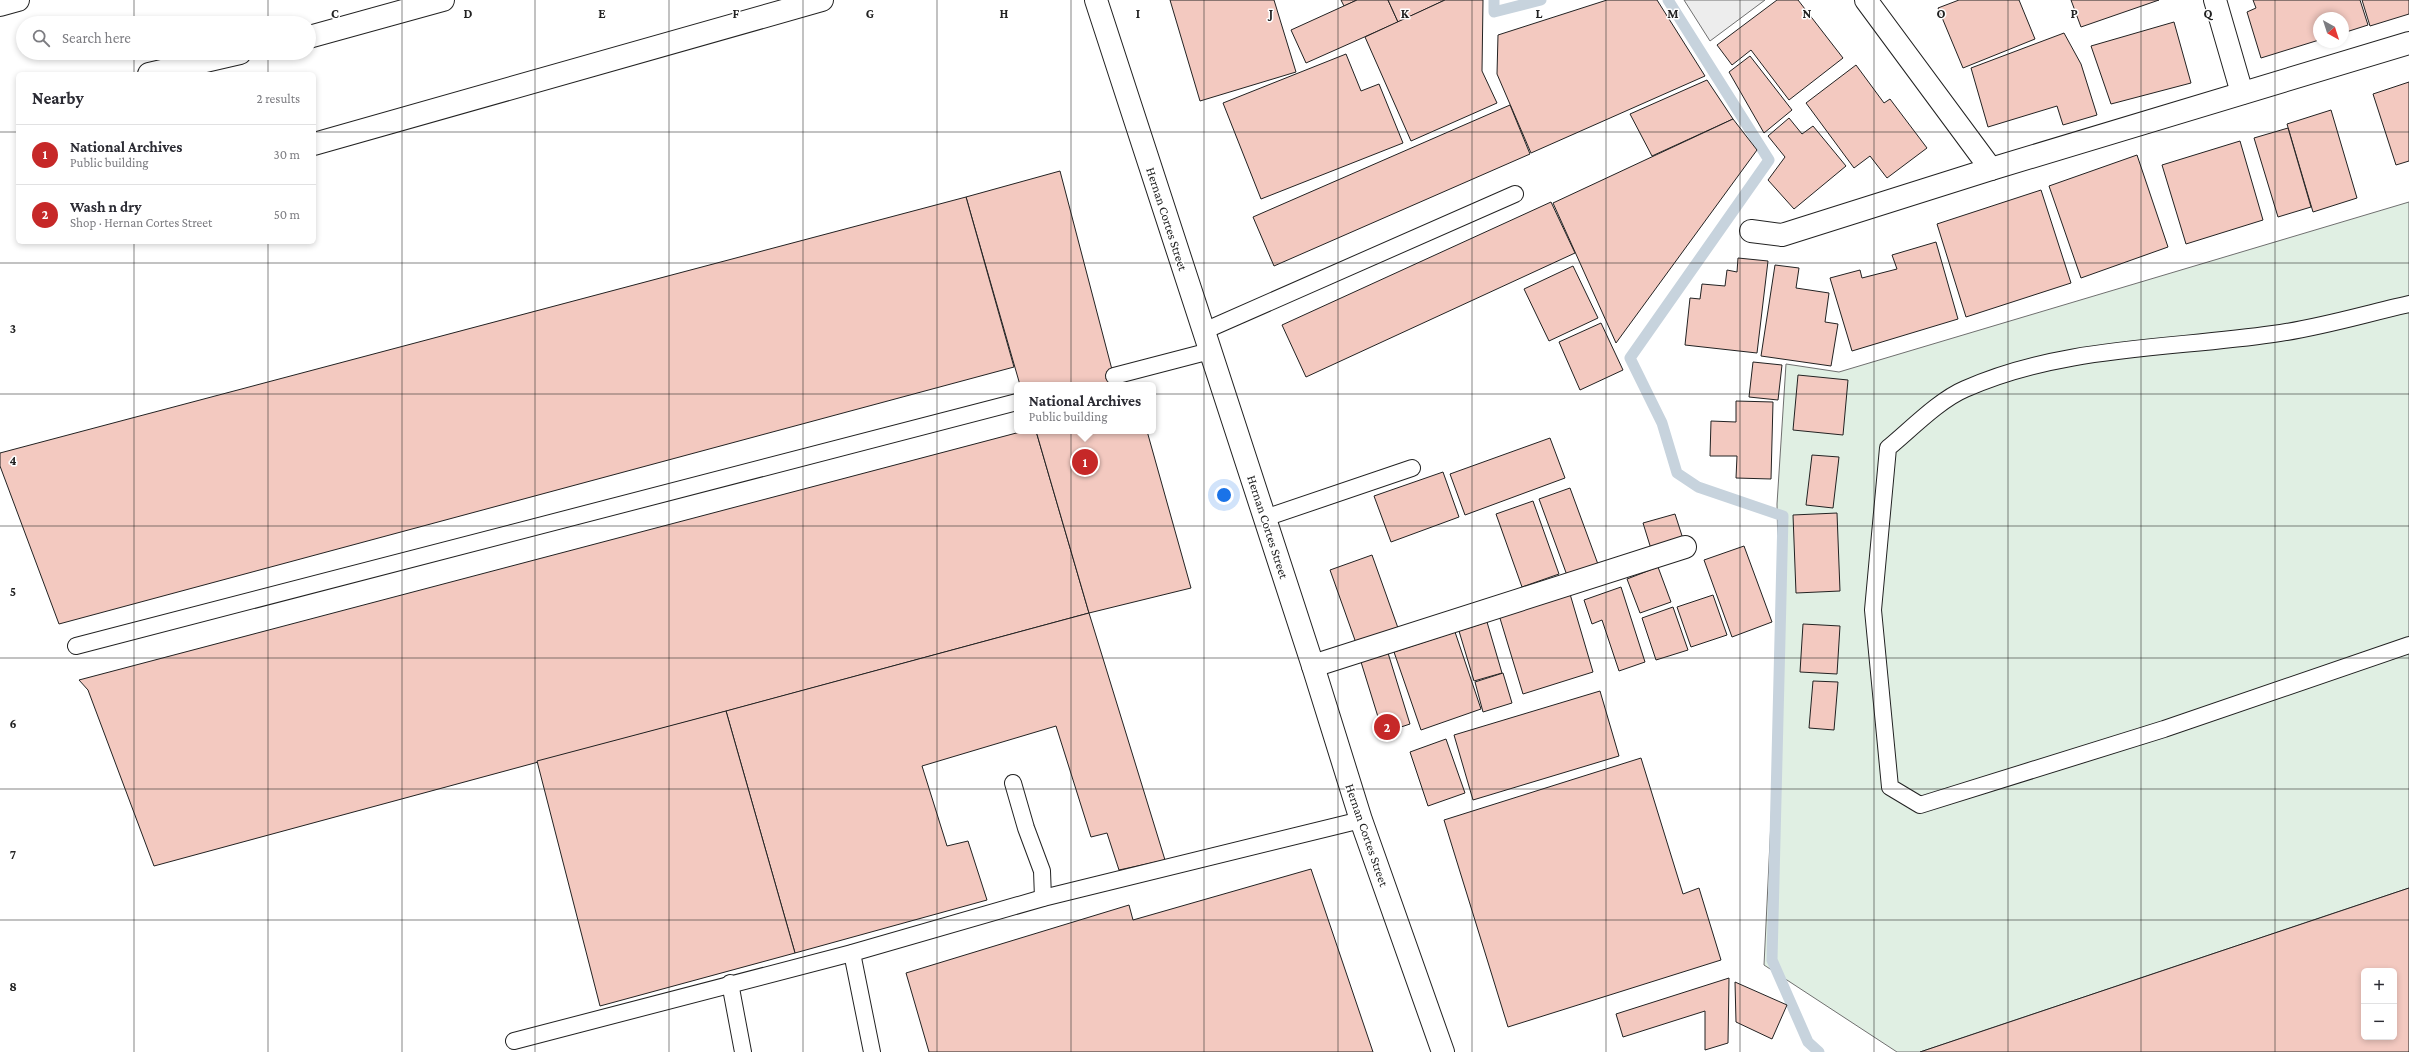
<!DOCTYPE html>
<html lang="en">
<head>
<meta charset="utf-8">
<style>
  :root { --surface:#fff; --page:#f2f2f3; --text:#2b2b33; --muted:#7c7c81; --line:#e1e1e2; --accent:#c62828 }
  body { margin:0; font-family:"Crimson Pro",serif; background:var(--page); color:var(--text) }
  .controls { position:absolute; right:12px; bottom:12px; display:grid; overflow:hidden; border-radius:6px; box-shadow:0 2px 6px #0003 }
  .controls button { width:36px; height:36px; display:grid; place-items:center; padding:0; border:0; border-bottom:1px solid var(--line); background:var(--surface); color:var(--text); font:20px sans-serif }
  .compass { position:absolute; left:2313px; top:12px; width:36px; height:36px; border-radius:50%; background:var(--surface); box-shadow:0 2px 6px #0003; rotate:141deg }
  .you { position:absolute; left:1224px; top:495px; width:14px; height:14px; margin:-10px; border:3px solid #fff; border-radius:50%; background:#1a73e8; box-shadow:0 0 0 6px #1a73e833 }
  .badge { display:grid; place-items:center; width:26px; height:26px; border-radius:50%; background:var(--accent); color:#fff; font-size:13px; font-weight:700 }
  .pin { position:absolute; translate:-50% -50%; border:2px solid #fff; box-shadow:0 1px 4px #0006 }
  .popup { position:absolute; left:1014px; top:382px; width:142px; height:52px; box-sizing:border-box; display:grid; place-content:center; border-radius:6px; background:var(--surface); filter:drop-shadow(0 1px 3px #0005); font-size:13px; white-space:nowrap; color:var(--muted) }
  .popup b { font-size:15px; color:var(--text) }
  .popup::after { content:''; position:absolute; left:50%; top:100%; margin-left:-8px; border:8px solid transparent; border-top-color:var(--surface) }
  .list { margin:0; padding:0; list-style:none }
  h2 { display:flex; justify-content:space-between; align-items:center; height:52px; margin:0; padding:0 16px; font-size:17px }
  h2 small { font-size:13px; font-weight:400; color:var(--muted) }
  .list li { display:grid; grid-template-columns:26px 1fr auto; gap:12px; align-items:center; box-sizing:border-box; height:60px; padding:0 16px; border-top:1px solid var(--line) }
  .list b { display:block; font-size:15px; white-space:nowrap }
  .list p { margin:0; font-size:13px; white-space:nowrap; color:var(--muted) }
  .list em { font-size:13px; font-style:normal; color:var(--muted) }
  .icon { flex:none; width:22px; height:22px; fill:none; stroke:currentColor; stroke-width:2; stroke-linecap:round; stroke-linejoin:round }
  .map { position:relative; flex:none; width:2409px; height:1052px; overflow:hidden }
  .search { position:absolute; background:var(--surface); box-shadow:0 2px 6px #0003; left:16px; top:16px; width:300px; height:44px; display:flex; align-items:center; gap:10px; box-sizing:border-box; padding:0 14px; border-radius:22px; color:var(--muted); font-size:15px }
  .panel { position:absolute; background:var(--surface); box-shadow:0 2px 6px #0003; left:16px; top:72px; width:300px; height:172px; border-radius:6px }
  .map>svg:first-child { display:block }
  .green { fill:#e0efe3; stroke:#6f6f6f }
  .parking { fill:#ededed; stroke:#6f6f6f }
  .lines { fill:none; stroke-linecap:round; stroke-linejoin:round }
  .stream { stroke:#c7d3dd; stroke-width:11 }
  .building { fill:#f3c9c0; stroke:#222; fill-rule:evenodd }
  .lane-casing { stroke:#222; stroke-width:18 }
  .street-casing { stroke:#222; stroke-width:24 }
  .secondary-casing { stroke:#222; stroke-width:24 }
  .lane { stroke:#fff; stroke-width:16 }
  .street { stroke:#fff; stroke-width:22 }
  .secondary { stroke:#fff; stroke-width:22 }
  .grid { fill:none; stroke:#222; stroke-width:1; stroke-opacity:0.55 }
  .labels { text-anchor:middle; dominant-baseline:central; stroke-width:3; stroke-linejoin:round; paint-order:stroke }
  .street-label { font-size:13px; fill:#222; stroke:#fff }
  .grid-label { font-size:13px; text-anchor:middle; font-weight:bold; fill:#222; stroke:#fff; stroke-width:3; stroke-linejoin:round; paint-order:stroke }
</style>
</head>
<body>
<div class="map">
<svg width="2409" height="1052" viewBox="0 0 2409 1052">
  <rect width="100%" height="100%" fill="#fff"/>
  <polygon class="green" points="2409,202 2409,888 1920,1052 1897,1052 1764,965 1780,636 1777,504 1786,364 1839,372"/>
  <polygon class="parking" points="1684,0 1765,0 1710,41"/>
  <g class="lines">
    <g class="stream">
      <polyline points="1494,0 1494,12 1541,0"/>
      <polyline points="1668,0 1769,160 1630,358 1662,423 1677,473 1698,487 1783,516 1772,960 1808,1042 1819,1052"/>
    </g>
  </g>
  <g class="building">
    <polygon points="1170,0 1274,0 1296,72 1200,101"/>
    <polygon points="1341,0 1357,0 1344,6"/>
    <polygon points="1357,0 1388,0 1398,22 1306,63 1291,30"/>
    <polygon points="1388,0 1445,0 1398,22"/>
    <polygon points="1445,0 1483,0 1482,71 1497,103 1411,141 1365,37"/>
    <polygon points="1607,0 1657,0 1705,76 1531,153 1497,74 1498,35"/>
    <polygon points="1777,0 1798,0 1843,58 1789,100 1751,50 1732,65 1717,45"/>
    <polygon points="1959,0 2019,0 2035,39 1963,68 1938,8"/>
    <polygon points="2071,0 2159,0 2081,27"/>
    <polygon points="2253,0 2360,0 2368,25 2343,33 2343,18 2319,18 2319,40 2261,58 2247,12 2256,8"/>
    <polygon points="2362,0 2409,0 2409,14 2370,26"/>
    <polygon points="2174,22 2191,83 2111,104 2091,46"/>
    <polygon points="2064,33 2081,64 2097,115 2063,125 2057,106 1988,127 1971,68"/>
    <polygon points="1346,54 1361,91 1379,84 1403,143 1261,199 1223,103"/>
    <polygon points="1750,56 1792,110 1764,133 1729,72"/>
    <polygon points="1856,65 1884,103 1890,99 1927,148 1887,178 1870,156 1854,168 1806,103"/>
    <polygon points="1707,80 1733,119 1652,156 1630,114"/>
    <polygon points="2409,82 2409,161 2396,165 2373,94"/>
    <polygon points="1510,105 1530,154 1274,266 1253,217"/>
    <polygon points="2331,110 2357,198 2313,212 2287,124"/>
    <polygon points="1789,118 1802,134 1813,126 1846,166 1794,209 1768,180 1785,157 1768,136"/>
    <polygon points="1733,119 1757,150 1616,343 1553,203"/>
    <polygon points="2288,128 2311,207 2278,217 2254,138"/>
    <polygon points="2240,141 2263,220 2186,244 2162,165"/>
    <polygon points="2137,155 2168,247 2081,278 2049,186"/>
    <polygon points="1060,171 1116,385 1020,385 966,197"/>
    <polygon points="2041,190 2071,283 1966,317 1937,224"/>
    <polygon points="966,197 1014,367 59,624 0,466 0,453"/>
    <polygon points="1551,202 1575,253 1306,377 1282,325"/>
    <polygon points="1936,242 1958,319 1852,351 1830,278 1860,270 1862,278 1897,269 1892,255"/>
    <polygon points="1738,258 1768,261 1757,353 1685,345 1690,298 1700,299 1702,284 1725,286 1727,270 1737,272"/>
    <polygon points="1775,265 1799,268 1796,288 1829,293 1825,322 1838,324 1831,366 1761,356"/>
    <polygon points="1573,266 1598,318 1549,341 1524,289"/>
    <polygon points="1601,323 1623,370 1580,390 1559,342"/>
    <polygon points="1753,362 1782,365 1778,400 1749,397"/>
    <polygon points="1798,375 1848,380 1843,435 1793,430"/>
    <polygon points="1736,401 1773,402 1771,479 1736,478 1737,456 1710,456 1711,421 1736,422"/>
    <polygon points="1024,431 1036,431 1089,613 154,866 88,690 79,680"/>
    <polygon points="1036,431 1147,431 1191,588 1089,613"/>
    <polygon points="1550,438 1565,478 1465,515 1450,474"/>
    <polygon points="1812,455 1839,457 1833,508 1806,505"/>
    <polygon points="1443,472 1459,517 1391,542 1374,496"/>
    <polygon points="1570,488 1599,567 1568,578 1539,499"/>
    <polygon points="1533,501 1559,574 1522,587 1496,514"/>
    <polygon points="1837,513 1840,591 1796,593 1793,515"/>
    <polygon points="1675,514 1684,542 1652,552 1643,523"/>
    <polygon points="1744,546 1772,622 1732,637 1704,560"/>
    <polygon points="1372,555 1398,628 1356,643 1330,570"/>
    <polygon points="1658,567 1671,602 1640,613 1627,579"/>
    <polygon points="1621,587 1645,662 1619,671 1602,620 1592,624 1584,600"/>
    <polygon points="1570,594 1593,672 1523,694 1499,615"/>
    <polygon points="1713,595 1727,635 1691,647 1677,607"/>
    <polygon points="1673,607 1688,650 1656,660 1642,618"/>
    <polygon points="1089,613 1165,860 1119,870 1107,833 1091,837 1056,726 922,766 947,846 968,841 987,900 795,953 726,711"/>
    <polygon points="1487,622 1502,673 1474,681 1459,631"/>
    <polygon points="1803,624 1840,626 1837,674 1800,672"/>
    <polygon points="1455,632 1481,709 1421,730 1394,652"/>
    <polygon points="1388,653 1410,724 1383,733 1361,662"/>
    <polygon points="1503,673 1512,703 1483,712 1475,682"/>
    <polygon points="1813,681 1838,682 1834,730 1809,728"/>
    <polygon points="1600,691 1619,756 1473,800 1454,735"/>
    <polygon points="726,711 795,953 600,1006 537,761"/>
    <polygon points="1446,739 1465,793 1428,806 1410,752"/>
    <polygon points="1641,758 1683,894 1699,888 1721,960 1508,1027 1444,820"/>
    <polygon points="1311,869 1373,1052 929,1052 906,973 1129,905 1133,920"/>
    <path d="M2409,888V1052H1920ZM2364,971H2394V1037H2364Z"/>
    <polygon points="1729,978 1728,1043 1705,1050 1705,1011 1623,1037 1616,1014"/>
    <polygon points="1735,982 1787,1005 1772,1039 1736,1022"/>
  </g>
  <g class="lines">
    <g class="lane-casing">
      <g id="lane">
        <path d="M2409,304C2364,314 2319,328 2273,334C2170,349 2061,346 1965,389C1939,400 1910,430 1888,448L1873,610L1890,787L1920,805L2164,729L2409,645"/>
        <polyline points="1204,331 1515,194"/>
        <polyline points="1114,376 1210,351"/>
        <polyline points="1265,518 1412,468"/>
        <polyline points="76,646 1017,402"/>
        <polyline points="1013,783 1026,828 1042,871 1043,898"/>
        <polyline points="852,953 872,1052"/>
        <polyline points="730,983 743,1052"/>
        <polyline points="514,1041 852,953 1043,898 1361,820"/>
      </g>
    </g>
    <g class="street-casing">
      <g id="street">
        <polyline points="1866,0 1991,169"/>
        <polyline points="2215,0 2242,93"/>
        <polyline points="0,5 18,0"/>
        <polyline points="309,37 443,0"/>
        <polyline points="149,74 240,53"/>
        <polyline points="314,144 822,0"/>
        <polyline points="1751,231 1782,235 1991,169 2409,43"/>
        <polyline points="1313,666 1685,547"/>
      </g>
    </g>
    <g class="secondary-casing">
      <polyline id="secondary" points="1096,0 1313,666 1361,820 1443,1052"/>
    </g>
    <use href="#lane" class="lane"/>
    <use href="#street" class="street"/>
    <use href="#secondary" class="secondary"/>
  </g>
  <path class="grid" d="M134,0V23M268,0V23M402,0V1052M535,0V1052M669,0V1052M803,0V1052M937,0V1052M1071,0V1052M1204,0V1052M1338,0V1052M1472,0V1052M1606,0V1052M1740,0V1052M1874,0V1052M2008,0V1052M2141,0V1052M2275,0V1052M134,53V74M268,53V74M0,132H18M314,132H2409M134,242V1052M268,242V1052M0,263H2409M0,394H2409M0,526H2409M0,658H2409M0,789H2409M0,920H2409"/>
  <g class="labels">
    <g class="street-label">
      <text transform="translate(1167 219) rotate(72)">Hernan Cortes Street</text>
      <text transform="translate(1268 527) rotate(72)">Hernan Cortes Street</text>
      <text transform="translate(1367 835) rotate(71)">Hernan Cortes Street</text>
    </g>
  </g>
  <g class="grid-label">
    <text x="335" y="18">C</text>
    <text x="468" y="18">D</text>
    <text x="602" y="18">E</text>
    <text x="736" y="18">F</text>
    <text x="870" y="18">G</text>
    <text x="1004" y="18">H</text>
    <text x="1138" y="18">I</text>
    <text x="1271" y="18">J</text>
    <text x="1405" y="18">K</text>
    <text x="1539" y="18">L</text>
    <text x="1673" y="18">M</text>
    <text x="1807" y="18">N</text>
    <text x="1941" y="18">O</text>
    <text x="2074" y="18">P</text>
    <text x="2208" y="18">Q</text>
    <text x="13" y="333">3</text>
    <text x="13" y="465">4</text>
    <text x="13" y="596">5</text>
    <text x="13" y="728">6</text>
    <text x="13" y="859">7</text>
    <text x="13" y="991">8</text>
  </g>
</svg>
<div class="controls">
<button>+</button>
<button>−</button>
</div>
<svg class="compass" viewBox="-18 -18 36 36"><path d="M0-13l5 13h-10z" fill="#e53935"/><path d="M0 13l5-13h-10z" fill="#7c7c81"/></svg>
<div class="you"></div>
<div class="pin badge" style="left:1085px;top:462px">1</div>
<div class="popup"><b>National Archives</b>Public building</div>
<div class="pin badge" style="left:1387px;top:727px">2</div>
<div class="search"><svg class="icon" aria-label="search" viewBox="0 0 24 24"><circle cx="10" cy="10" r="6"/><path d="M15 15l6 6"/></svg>Search here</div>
<section class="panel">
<h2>Nearby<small>2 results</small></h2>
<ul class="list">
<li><span class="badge">1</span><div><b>National Archives</b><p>Public building</p></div><em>30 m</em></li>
<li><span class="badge">2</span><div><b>Wash n dry</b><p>Shop · Hernan Cortes Street</p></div><em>50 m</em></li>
</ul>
</section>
</div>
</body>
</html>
